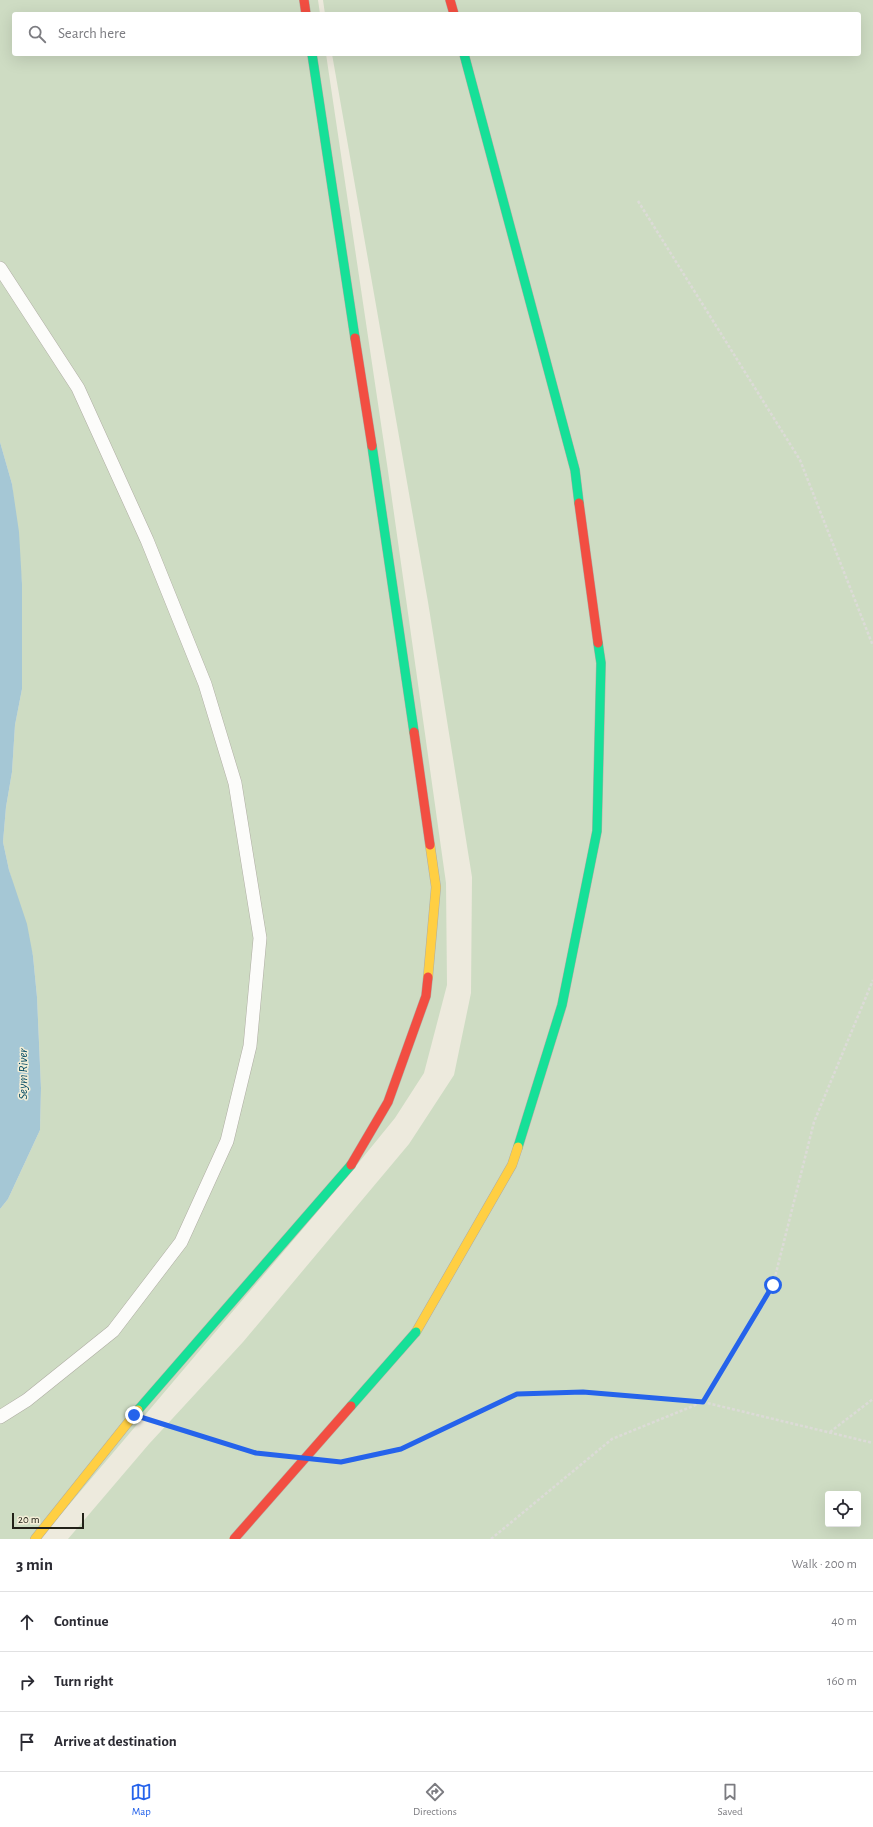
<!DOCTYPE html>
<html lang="en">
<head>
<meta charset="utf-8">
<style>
  :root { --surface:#fff; --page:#f7f7f7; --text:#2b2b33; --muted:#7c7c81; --line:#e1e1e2; --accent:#2563eb }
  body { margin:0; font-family:"Alegreya Sans",sans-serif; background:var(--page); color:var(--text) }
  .controls { position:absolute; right:12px; bottom:12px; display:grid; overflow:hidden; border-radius:4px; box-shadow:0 4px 16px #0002 }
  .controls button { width:36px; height:36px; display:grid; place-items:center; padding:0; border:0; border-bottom:1px solid var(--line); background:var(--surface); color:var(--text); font:20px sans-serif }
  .scale { position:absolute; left:12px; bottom:10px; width:72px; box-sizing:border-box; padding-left:4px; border:2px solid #222118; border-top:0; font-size:11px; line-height:14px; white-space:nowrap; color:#222118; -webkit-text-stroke:3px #f3eed7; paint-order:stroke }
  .stop { position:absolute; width:12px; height:12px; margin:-9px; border:3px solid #2563eb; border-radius:50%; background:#fff }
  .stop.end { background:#2563eb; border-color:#fff; box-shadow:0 1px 4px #0008 }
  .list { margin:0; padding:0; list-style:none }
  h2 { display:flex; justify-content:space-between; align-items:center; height:52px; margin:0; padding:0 16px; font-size:17px }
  h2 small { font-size:13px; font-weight:400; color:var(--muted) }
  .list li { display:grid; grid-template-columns:26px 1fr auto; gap:12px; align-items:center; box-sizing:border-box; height:60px; padding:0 16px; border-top:1px solid var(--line) }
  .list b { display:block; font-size:15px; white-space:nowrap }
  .list em { font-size:13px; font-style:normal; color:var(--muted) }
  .icon { flex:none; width:22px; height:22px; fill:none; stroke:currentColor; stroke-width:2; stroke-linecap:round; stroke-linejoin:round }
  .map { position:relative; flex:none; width:873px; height:1539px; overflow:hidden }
  .search { position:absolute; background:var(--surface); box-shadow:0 4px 16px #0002; left:12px; right:12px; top:12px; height:44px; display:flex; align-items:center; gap:10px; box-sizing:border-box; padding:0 14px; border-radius:4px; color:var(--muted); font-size:15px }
  .sheet { height:232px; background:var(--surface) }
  nav { display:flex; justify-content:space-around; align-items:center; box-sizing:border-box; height:56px; border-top:1px solid var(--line); background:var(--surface); font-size:11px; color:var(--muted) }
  nav a { display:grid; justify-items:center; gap:2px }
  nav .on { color:var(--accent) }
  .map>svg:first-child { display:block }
  .green { fill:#cedcc3; fill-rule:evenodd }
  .water { fill:#a5c7d5 }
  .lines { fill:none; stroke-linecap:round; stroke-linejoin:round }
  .lane-casing { stroke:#afada3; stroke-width:14 }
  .fast-casing { stroke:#afada3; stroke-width:10 }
  .slow-casing { stroke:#afada3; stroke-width:10 }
  .jam-casing { stroke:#afada3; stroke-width:10 }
  .path { stroke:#dcdbd7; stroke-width:2.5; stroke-dasharray:3 2; stroke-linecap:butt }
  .lane { stroke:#fcfcfa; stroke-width:13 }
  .fast { stroke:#16e098; stroke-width:9 }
  .slow { stroke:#ffcf43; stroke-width:9 }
  .jam { stroke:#f24e42; stroke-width:9 }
  .fast-bridge-casing { stroke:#afada3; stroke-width:10; stroke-linecap:butt }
  .jam-bridge-casing { stroke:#afada3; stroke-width:10; stroke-linecap:butt }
  .fast-bridge { stroke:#16e098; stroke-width:9 }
  .jam-bridge { stroke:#f24e42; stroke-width:9 }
  .route { stroke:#2563eb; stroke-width:5 }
  .labels { text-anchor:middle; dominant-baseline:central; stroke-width:3; stroke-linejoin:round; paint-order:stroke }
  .water-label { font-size:13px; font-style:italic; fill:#034a63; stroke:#f3eed7 }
</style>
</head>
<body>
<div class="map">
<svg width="873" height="1539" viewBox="0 0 873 1539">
  <rect width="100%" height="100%" fill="#edeadd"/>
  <g class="green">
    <polygon points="0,0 318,0 320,14 14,14 14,54 326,54 388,471 446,883 447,985 424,1073 395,1118 351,1172 40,1539 0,1539 0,1209 8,1199 40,1130 41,1088 37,997 33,956 9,870 3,842 6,807 12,772 15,725 22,689 22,584 12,484 0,442"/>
    <path d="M323,0H873V1539H68L149,1444L243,1342L409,1144L454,1075L471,993L472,877L428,602L332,54H859V14H325ZM828,1494H858V1524H828Z"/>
  </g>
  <polygon class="water" points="0,442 12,484 19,532 22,584 22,689 15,725 12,772 6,807 3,842 9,870 27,924 33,956 37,997 41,1088 40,1130 8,1199 0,1209"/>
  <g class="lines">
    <g class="lane-casing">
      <polyline id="lane" points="0,268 78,388 147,540 205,684 235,783 260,938 250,1046 227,1141 181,1242 113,1331 27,1400 0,1417"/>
    </g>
    <g class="fast-casing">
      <g id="fast">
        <polyline points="312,54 355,338"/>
        <polyline points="464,54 575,470 579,503"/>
        <polyline points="372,446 414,732"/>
        <polyline points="518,1147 562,1005 597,831 601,663 598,643"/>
        <polyline points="138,1410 351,1165"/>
      </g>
    </g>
    <g class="slow-casing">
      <g id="slow">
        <polyline points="428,977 436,887 430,845"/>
        <polyline points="416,1332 512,1165 518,1147"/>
        <polyline points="35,1539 138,1410"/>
      </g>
    </g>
    <g class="jam-casing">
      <g id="jam">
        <polyline points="304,0 306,14"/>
        <polyline points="450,0 454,14"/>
        <polyline points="355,338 372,446"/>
        <polyline points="579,503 598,643"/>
        <polyline points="414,732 430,845"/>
        <polyline points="351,1165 388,1102 426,996 428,977"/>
      </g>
    </g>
    <g class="path">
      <polyline points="638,201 800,460 873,646"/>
      <polyline points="157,1422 256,1453 278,1455"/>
      <polyline points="830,1432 873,1399"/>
      <polyline points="334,1461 341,1462 401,1449 517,1394 583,1392 703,1402 773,1285 814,1122 873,980"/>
      <polyline points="491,1539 612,1439 703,1402 873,1443"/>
    </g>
    <use href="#lane" class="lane"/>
    <use href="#fast" class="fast"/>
    <use href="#slow" class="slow"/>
    <use href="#jam" class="jam"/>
    <g class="fast-bridge-casing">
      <polyline id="fast-bridge" points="351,1406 416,1332"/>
    </g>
    <g class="jam-bridge-casing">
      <polyline id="jam-bridge" points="234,1539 351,1406"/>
    </g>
    <use href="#fast-bridge" class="fast-bridge"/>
    <use href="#jam-bridge" class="jam-bridge"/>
  </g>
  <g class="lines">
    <polyline class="route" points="134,1415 256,1453 341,1462 401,1449 517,1394 583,1392 703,1402 773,1285"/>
  </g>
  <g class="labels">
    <g class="water-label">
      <text transform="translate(23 1074) rotate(-90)">Seym River</text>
    </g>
  </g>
</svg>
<div class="controls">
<button><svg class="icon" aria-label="locate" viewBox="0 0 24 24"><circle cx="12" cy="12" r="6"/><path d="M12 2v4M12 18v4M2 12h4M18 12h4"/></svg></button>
</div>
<div class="scale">20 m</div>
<div class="stop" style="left:773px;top:1285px"></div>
<div class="stop end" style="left:134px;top:1415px"></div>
<div class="search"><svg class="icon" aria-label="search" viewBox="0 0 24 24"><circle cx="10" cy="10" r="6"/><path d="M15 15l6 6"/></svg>Search here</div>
</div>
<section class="sheet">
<h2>3 min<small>Walk · 200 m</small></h2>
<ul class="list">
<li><svg class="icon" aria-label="ahead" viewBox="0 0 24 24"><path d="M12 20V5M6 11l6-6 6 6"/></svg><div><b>Continue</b></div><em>40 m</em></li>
<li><svg class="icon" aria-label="right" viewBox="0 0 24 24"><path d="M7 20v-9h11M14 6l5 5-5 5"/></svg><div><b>Turn right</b></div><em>160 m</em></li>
<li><svg class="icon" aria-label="arrive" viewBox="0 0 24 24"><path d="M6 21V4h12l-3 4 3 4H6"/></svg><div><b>Arrive at destination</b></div></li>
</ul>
</section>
<nav>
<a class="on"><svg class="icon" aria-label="map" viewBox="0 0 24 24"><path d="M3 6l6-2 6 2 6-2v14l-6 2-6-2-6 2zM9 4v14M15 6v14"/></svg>Map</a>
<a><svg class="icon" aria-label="directions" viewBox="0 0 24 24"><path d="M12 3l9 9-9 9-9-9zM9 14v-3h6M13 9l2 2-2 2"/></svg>Directions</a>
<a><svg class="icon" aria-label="saved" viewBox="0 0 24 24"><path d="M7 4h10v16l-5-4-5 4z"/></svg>Saved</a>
</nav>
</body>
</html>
